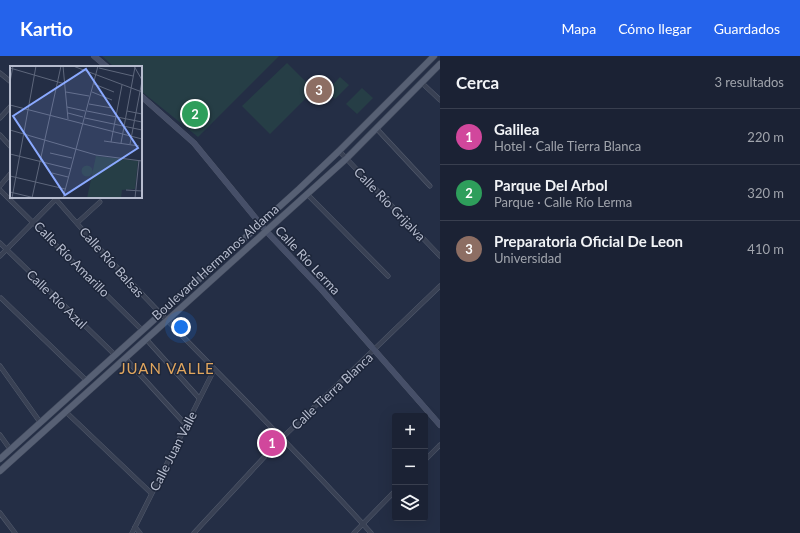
<!DOCTYPE html>
<html lang="es">
<head>
<meta charset="utf-8">
<style>
  :root { --surface:#1b2234; --page:#282f40; --text:#f1f3f6; --muted:#a0a4ac; --line:#393f4f; --accent:#2563eb }
  body { margin:0; font-family:Lato,sans-serif; background:var(--page); color:var(--text) }
  .controls { position:absolute; right:12px; bottom:12px; display:grid; overflow:hidden; border-radius:4px; box-shadow:0 4px 16px #0002 }
  .controls button { width:36px; height:36px; display:grid; place-items:center; padding:0; border:0; border-bottom:1px solid var(--line); background:var(--surface); color:var(--text); font:20px sans-serif }
  .you { position:absolute; left:181px; top:271px; width:14px; height:14px; margin:-10px; border:3px solid #fff; border-radius:50%; background:#1a73e8; box-shadow:0 0 0 6px #1a73e833 }
  .badge { display:grid; place-items:center; width:26px; height:26px; border-radius:50%; background:var(--accent); color:#fff; font-size:13px; font-weight:700 }
  .pin { position:absolute; translate:-50% -50%; border:2px solid #fff; box-shadow:0 1px 4px #0006 }
  .list { margin:0; padding:0; list-style:none }
  h2 { display:flex; justify-content:space-between; align-items:center; height:52px; margin:0; padding:0 16px; font-size:17px }
  h2 small { font-size:13px; font-weight:400; color:var(--muted) }
  .list li { display:grid; grid-template-columns:26px 1fr auto; gap:12px; align-items:center; box-sizing:border-box; height:56px; padding:0 16px; border-top:1px solid var(--line) }
  .list b { display:block; font-size:15px; white-space:nowrap }
  .list p { margin:0; font-size:13px; white-space:nowrap; color:var(--muted) }
  .list em { font-size:13px; font-style:normal; color:var(--muted) }
  .icon { flex:none; width:22px; height:22px; fill:none; stroke:currentColor; stroke-width:2; stroke-linecap:round; stroke-linejoin:round }
  .map { position:relative; flex:none; width:440px; height:477px; overflow:hidden }
  header { display:flex; align-items:center; gap:24px; box-sizing:border-box; height:56px; padding:0 20px; background:var(--accent); color:#fff }
  header strong { font-size:19px }
  nav { display:flex; gap:22px; margin-inline-start:auto; font-size:14px }
  main { display:flex }
  aside { flex:1; background:var(--surface) }
  .map>svg:first-child { display:block }
  .green { fill:#263e46 }
  .lines { fill:none; stroke-linecap:round; stroke-linejoin:round }
  .street-casing { stroke:#545c6e; stroke-width:5 }
  .secondary-casing { stroke:#545c6e; stroke-width:6 }
  .primary-casing { stroke:#424a5d; stroke-width:7 }
  .street { stroke:#394154; stroke-width:4 }
  .secondary { stroke:#464f68; stroke-width:5.5 }
  .primary { stroke:#576074; stroke-width:6 }
  .labels { text-anchor:middle; dominant-baseline:central; stroke-width:3; stroke-linejoin:round; paint-order:stroke }
  .street-label { font-size:13px; fill:#b6bcce; stroke:#1d263a }
  .quarter-label { font-size:15px; letter-spacing:1px; fill:#e1a65e; stroke:#1d263a }
  .inset-road { fill:none; stroke:#5e677c; stroke-width:1 }
  .view { fill:#8aa9ff; fill-opacity:0.15; stroke:#8aa9ff; stroke-width:2 }
  .inset-edge { fill:none; stroke:#b6bcce; stroke-width:2 }
</style>
</head>
<body>
<header>
<strong>Kartio</strong>
<nav><a>Mapa</a><a>Cómo llegar</a><a>Guardados</a></nav>
</header>
<main>
<div class="map">
<svg width="440" height="477" viewBox="0 0 440 477">
  <rect width="100%" height="100%" fill="#242e45"/>
  <g class="green">
    <polygon points="102,0 279,0 198,81 141,35 141,11 114,11"/>
    <polygon points="287,7 314,34 270,78 242,50"/>
    <polygon points="340,21 349,29 335,43 327,35"/>
    <polygon points="362,32 373,42 357,58 346,48"/>
  </g>
  <g class="lines">
    <g class="street-casing">
      <g id="street">
        <polyline points="0,17 11,26"/>
        <polyline points="422,27 440,44"/>
        <polyline points="0,62 11,50"/>
        <polyline points="376,72 430,130"/>
        <polyline points="0,79 11,91"/>
        <polyline points="339,95 440,200"/>
        <polyline points="0,130 11,117"/>
        <polyline points="0,134 142,274"/>
        <polyline points="307,138 388,220"/>
        <path d="M54,141C154,258 268,362 371,477"/>
        <polyline points="77,167 100,146"/>
        <polyline points="0,187 114,298"/>
        <polyline points="0,200 58,141"/>
        <polyline points="1,242 86,324"/>
        <polyline points="146,283 199,342"/>
        <polyline points="125,302 186,369"/>
        <polyline points="0,310 40,366"/>
        <polyline points="66,356 151,437"/>
        <polyline points="0,379 10,393"/>
        <polyline points="425,404 440,389"/>
        <polyline points="0,457 15,477"/>
        <polyline points="135,471 140,477"/>
        <polyline points="132,477 214,314"/>
        <polyline points="194,477 281,383 440,230"/>
        <polyline points="354,477 395,435"/>
      </g>
    </g>
    <g class="secondary-casing">
      <g id="secondary">
        <polyline points="94,0 107,11"/>
        <polyline points="141,40 194,87 267,176 321,233 440,369"/>
      </g>
    </g>
    <g class="primary-casing">
      <g id="primary">
        <polyline points="0,403 299,133 339,95 434,0"/>
        <polyline points="0,415 346,103 440,8"/>
      </g>
    </g>
    <use href="#street" class="street"/>
    <use href="#secondary" class="secondary"/>
    <use href="#primary" class="primary"/>
  </g>
  <g class="labels">
    <g class="street-label">
      <text transform="translate(390 148) rotate(46)">Calle Río Grijalva</text>
      <text transform="translate(72 203) rotate(45)">Calle Río Amarillo</text>
      <text transform="translate(308 204) rotate(47)">Calle Río Lerma</text>
      <text transform="translate(112 206) rotate(48)">Calle Río Balsas</text>
      <text transform="translate(215 206) rotate(-42)">Boulevard Hermanos Aldama</text>
      <text transform="translate(57 243) rotate(44)">Calle Río Azul</text>
      <text transform="translate(332 335) rotate(-43)">Calle Tierra Blanca</text>
      <text transform="translate(173 395) rotate(-63)">Calle Juan Valle</text>
    </g>
    <g class="quarter-label">
      <text x="167" y="312">JUAN VALLE</text>
    </g>
  </g>
  <g transform="translate(10 10)">
    <rect width="132" height="132" fill="#242e45"/>
    <path d="M86,90L128,95L125,123L112,124L111,132H77ZM71.5 105a5.5 5.5 0 1 1 11 0a5.5 5.5 0 1 1-11 0Z" fill="#263e46"/>
    <path class="inset-road" d="M53,0L58,53M63,0L132,26M124,0L132,14M0,2L55,18M89,2L123,10M0,16L3,0M84,18L104,26M56,26L79,30M82,26L102,34M79,38L102,42M0,39L132,73M57,41L75,45M77,45L132,56M117,45L132,48M58,47L73,51M75,52L132,64M0,64L86,89L132,95M94,75L129,80M101,76L112,19M111,77L125,1M120,78L132,15M40,87L62,92M0,88L61,103M42,107L58,111M0,110L55,123M116,124L132,125M0,126L25,132M2,132L26,0M22,132L51,0M53,132L88,0M125,132L129,94"/>
    <path class="view" d="M76,3L128,82L55,129L3,50Z"/>
    <rect width="132" height="132" class="inset-edge"/>
  </g>
</svg>
<div class="controls">
<button>+</button>
<button>−</button>
<button><svg class="icon" aria-label="layers" viewBox="0 0 24 24"><path d="M12 4l9 5-9 5-9-5zM3 14l9 5 9-5"/></svg></button>
</div>
<div class="you"></div>
<div class="pin badge" style="left:272px;top:387px;background:#d1479c">1</div>
<div class="pin badge" style="left:195px;top:58px;background:#2e9e5b">2</div>
<div class="pin badge" style="left:319px;top:34px;background:#8d6e63">3</div>
</div>
<aside>
<h2>Cerca<small>3 resultados</small></h2>
<ul class="list">
<li><span class="badge" style="background:#d1479c">1</span><div><b>Galilea</b><p>Hotel · Calle Tierra Blanca</p></div><em>220 m</em></li>
<li><span class="badge" style="background:#2e9e5b">2</span><div><b>Parque Del Arbol</b><p>Parque · Calle Río Lerma</p></div><em>320 m</em></li>
<li><span class="badge" style="background:#8d6e63">3</span><div><b>Preparatoria Oficial De Leon</b><p>Universidad</p></div><em>410 m</em></li>
</ul>
</aside>
</main>
</body>
</html>
